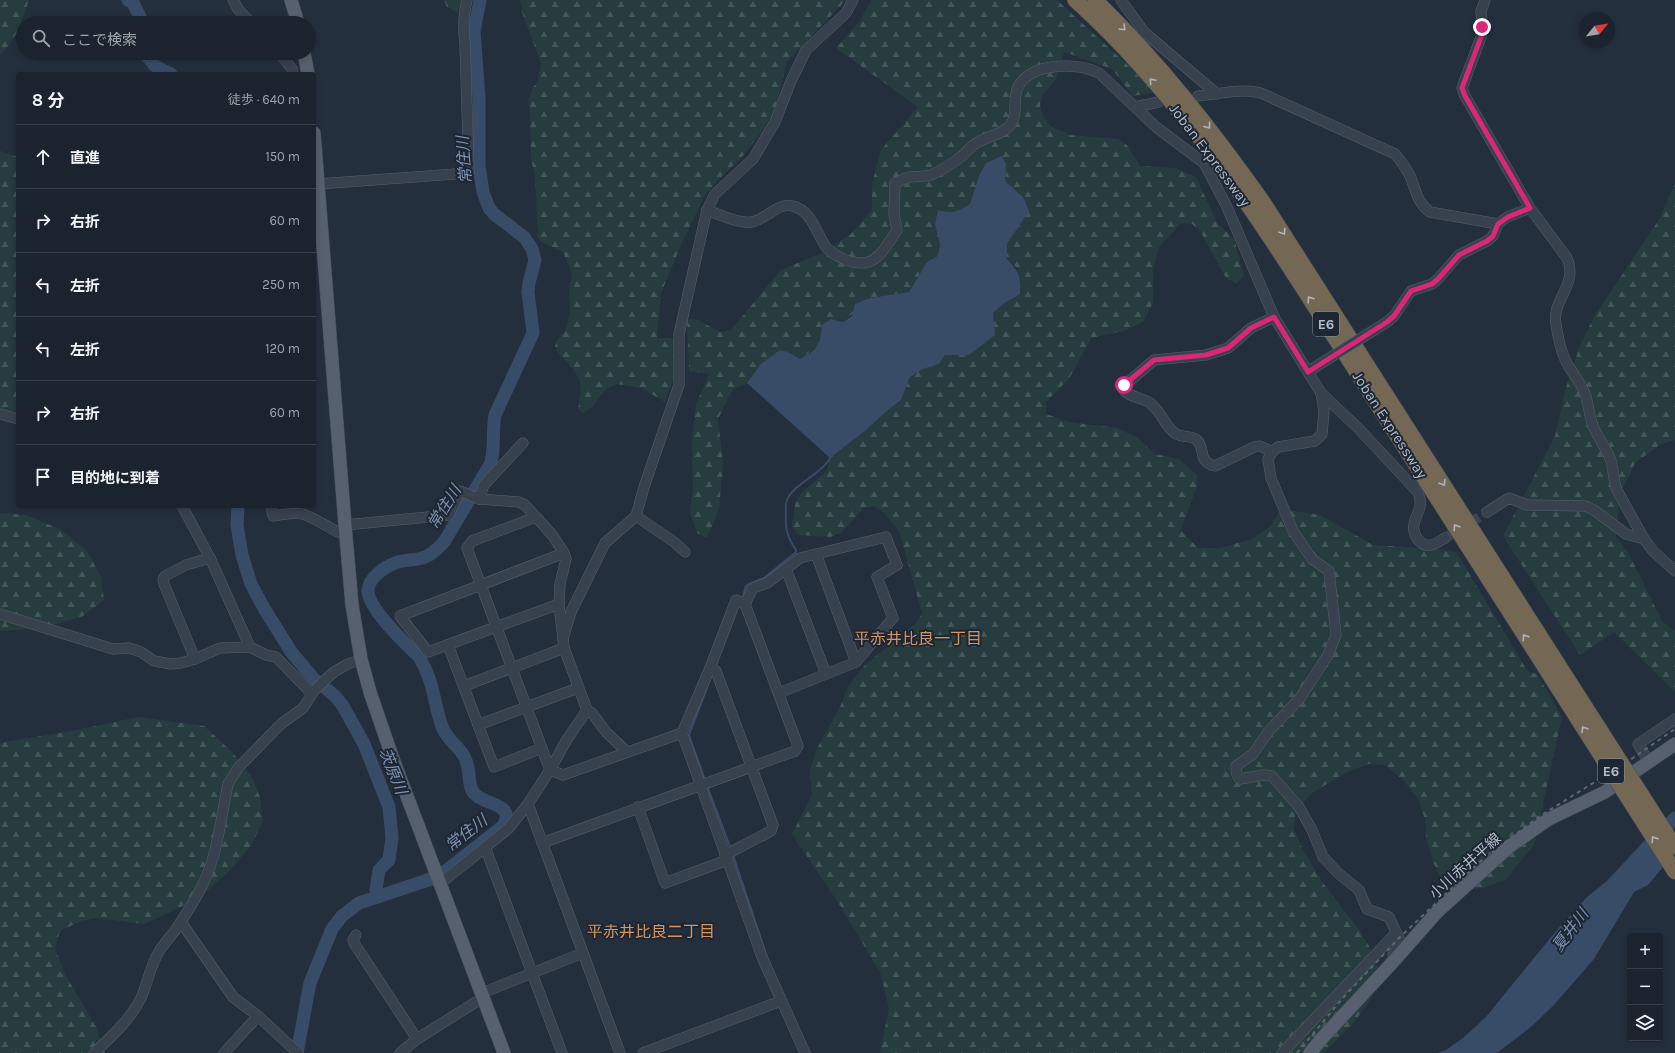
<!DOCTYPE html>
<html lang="ja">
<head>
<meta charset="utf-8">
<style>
  :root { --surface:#1b232e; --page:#282f3a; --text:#f1f3f6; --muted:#a0a4aa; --line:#39404a }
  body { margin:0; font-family:Karla,"Noto Sans JP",sans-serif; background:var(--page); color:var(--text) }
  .controls { position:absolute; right:12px; bottom:12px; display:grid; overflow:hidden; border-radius:4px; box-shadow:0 2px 6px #0003 }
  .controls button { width:36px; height:36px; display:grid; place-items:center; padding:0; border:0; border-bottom:1px solid var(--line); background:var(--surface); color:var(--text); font:20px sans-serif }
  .compass { position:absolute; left:1579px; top:12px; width:36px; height:36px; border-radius:50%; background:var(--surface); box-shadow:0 2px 6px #0003; rotate:60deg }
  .stop { position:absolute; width:12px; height:12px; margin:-9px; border:3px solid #db2777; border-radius:50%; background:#fff }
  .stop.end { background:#db2777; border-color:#fff; box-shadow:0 1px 4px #0008 }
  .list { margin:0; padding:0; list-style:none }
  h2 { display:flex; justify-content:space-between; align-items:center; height:52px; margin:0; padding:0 16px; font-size:17px }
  h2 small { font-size:13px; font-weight:400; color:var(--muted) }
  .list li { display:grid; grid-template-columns:26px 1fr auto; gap:12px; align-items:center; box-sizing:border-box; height:64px; padding:0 16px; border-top:1px solid var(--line) }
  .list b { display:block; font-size:15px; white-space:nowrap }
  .list em { font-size:13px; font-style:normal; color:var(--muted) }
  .icon { flex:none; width:22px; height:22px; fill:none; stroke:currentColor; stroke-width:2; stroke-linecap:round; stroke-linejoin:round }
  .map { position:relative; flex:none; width:1675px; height:1053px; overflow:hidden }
  .search { position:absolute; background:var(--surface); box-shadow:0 2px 6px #0003; left:16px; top:16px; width:300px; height:44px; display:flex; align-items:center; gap:10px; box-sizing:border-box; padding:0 14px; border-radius:22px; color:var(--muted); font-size:15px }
  .panel { position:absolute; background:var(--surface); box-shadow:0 2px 6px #0003; left:16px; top:72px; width:300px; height:436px; border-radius:4px }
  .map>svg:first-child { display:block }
  .forest { fill:url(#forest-firs) }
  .water { fill:#394c67 }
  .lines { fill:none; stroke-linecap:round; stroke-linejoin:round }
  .stream { stroke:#394c67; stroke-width:2 }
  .river { stroke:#394c67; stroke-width:13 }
  .minor-tunnel { stroke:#3a4453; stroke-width:10; stroke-dasharray:10 5; stroke-linecap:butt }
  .minor-casing { stroke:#565f6c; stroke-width:11 }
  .major-casing { stroke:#414a57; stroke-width:14 }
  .highway-casing { stroke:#434c59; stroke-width:16 }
  .minor { stroke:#38414e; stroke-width:10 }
  .major { stroke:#56606e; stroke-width:13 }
  .highway { stroke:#746855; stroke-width:15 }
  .rail { stroke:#5a6575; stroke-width:2; stroke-dasharray:4 4; stroke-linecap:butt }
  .minor-bridge-casing { stroke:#565f6c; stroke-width:11; stroke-linecap:butt }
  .highway-bridge-casing { stroke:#434c59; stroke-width:16; stroke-linecap:butt }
  .minor-bridge { stroke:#38414e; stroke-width:10 }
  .highway-bridge { stroke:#746855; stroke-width:15 }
  .oneway { stroke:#aeb4bd }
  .route { stroke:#db2777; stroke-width:5 }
  .labels { text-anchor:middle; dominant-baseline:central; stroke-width:4; stroke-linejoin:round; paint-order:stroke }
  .shield { fill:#1d2633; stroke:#878f9c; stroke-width:1 }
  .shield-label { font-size:14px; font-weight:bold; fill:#b4bcc9 }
  .street-label { font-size:15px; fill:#b4bcc9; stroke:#1d2633 }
  .water-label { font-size:16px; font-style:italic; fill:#7c92b1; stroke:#1d2633 }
  .neighbourhood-label { font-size:16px; fill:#d59563; stroke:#1d2633 }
</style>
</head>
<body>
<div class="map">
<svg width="1675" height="1053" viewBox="0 0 1675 1053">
  <defs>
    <pattern id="forest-firs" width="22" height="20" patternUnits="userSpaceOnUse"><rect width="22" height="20" fill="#263c3f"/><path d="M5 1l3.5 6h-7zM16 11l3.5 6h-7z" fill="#435659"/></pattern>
  </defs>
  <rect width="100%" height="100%" fill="#242f3e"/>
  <g class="forest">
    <path d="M0,0H29C22,20 17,40 0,54Z"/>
    <polygon points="444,0 464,0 457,12 447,7"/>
    <polygon points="520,0 846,0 787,62 775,110 763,130 741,158 718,180 704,197 685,236 661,293 657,338 674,338 673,381 665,402 641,388 617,384 606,389 592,407 583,413 578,409 581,391 580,380 573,369 557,351 555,346 557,340 565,331 570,313 569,290 572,274 563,252 542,242 538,237 535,177 531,159 530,113 529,101 532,89 538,80 541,63 522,12"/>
    <path d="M871,0H1057L1157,92L1133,96L1112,69L1064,52L1057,78L1043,94L1040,105L1043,116L1050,126L1071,135L1118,139L1128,146L1140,166L1175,168L1196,177L1217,223L1234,239L1244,276L1236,283L1226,278L1200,231L1192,224L1181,223L1159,247L1153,269V303L1143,322L1124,331L1091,338L1069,379L1046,402V414L1069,422L1117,428L1138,438L1155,454L1179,459L1197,475V486L1181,530L1198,548H1220L1252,539L1270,527L1281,509L1320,515L1373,545L1441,549L1457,553L1528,672L1537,674L1562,717L1534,845L1505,880L1485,887L1467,890H1456L1442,881L1433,862L1426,837L1425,820L1419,800L1404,781L1386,765L1369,764L1347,772L1312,793L1296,810L1294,830L1303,850L1323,883L1360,931L1372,951L1379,971L1373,995L1356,1020L1324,1053H880L889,1008L880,972L841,907L792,834L812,795L810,771L816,750L839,709L849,685L863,667L916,623L922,613L899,531L883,512L874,506L864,508L841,533L830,537L798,535L792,526L795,504L801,493L826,472L830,458L866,430L887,411L901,400L910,377L923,369L939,364L945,355H969L993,313L1003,304L1020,294L1017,268L1007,259V244L1016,231L1023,197L1005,181L1006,165L975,194L971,204L961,210L951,213L938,210L940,245L938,256L927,262L909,292L870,298L843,322L831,319L822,325C819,345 818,349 800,359L790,353L753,374L747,383L733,389L718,419L723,464L719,509L707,538L697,533L690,512L693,488L692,440L696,404L709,374L689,371L687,319L698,320L720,332L731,330L781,270L822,253L851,234L872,210V185L880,151L918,107L836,48L860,21Z"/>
    <polygon points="0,151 18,157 18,411 0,412"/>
    <polygon points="1675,184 1675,440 1661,444 1635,463 1620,495 1616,537 1629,554 1662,621 1675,631 1675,692 1614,632 1580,655 1503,536 1555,436 1565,391 1580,345 1595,315 1658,221"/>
    <polygon points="0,513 26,515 60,529 87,551 101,577 104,600 83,616 43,628 0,631"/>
    <polygon points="138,717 204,726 230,750 251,775 260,797 263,821 251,846 230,870 198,899 144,924 97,918 81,921 60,931 55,948 65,974 97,1029 105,1053 0,1053 0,743 77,730"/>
  </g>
  <g class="water">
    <path d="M1002,156L1006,164L1005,181L1023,197L1029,211L1007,244V259C1019,271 1021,277 1020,294L1003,304L993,313L995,335L969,355H945L939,364L923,369L910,377L901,400L887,411L866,430L830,458L747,383L761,364L780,350L790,353L800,359C818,350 820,344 822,325L831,319L843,322L852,316L855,304L870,298L909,292L927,262L938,256L940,245L935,224L938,210C953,214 957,212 970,204L979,176L986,163Z"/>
    <polygon points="1645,840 1663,867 1648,885 1634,892 1594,959 1554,1005 1532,1026 1497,1053 1438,1053 1446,1050 1463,1038 1486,1017 1556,931 1587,897 1607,881"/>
  </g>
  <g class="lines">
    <g class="stream">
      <path d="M742,599L746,586L749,584L764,578L796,552V550C788,538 785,530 786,516C786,511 785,505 787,500C794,483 822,475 832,455"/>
      <polyline points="705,780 689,735 707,688"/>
      <polyline points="707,786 731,849"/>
      <polyline points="733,855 767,957"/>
    </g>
    <g class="river">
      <polyline points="128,0 133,3 143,23"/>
      <polyline points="145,53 155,66 171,74"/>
      <polyline points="238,506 237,525 242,555 251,584 265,610 292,653 313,678 335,696 343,706 364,744 389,807 392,838 389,860 379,870 376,890 378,897"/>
      <polyline points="1637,860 1675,818"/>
      <path d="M297,1053L310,983L332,929L342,916L359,903L431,879L443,873L503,826C518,800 477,807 471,788C468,778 470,766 464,756C458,746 448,740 443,729C433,704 435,682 419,657C406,644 367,608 368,590C369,577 385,567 395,563C405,559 416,561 425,557C433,554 438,548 444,542L491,463C495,447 492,431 495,415L533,333L528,292L529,283L535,260L532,249L525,238L494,214L489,208L483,192L479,166V98L474,31L480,0"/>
    </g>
    <polyline class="minor-tunnel" points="1445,538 1487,512"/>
    <g class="minor-casing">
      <g id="minor">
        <polyline points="233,0 238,9 251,23"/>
        <polyline points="1121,0 1144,32 1217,94"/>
        <path d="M1485,0L1481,11L1482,27L1481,37L1462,88L1465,96L1530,208L1567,258C1579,285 1551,300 1556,324C1558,337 1561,354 1568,365C1573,374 1581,383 1585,394C1589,404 1589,416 1593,426C1598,438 1607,449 1611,461C1614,471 1613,481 1617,490L1644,539L1653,551L1675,571"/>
        <polyline points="280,53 292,69 293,74"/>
        <path d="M1198,96C1219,94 1241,88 1261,93L1395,154C1401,161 1406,168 1410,176C1416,190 1417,203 1430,212L1498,224"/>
        <polyline points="1135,107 1159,102"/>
        <path d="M318,184L469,173L465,44C463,28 463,15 467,0"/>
        <path d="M707,210C718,214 739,224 751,222C766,220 778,202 792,206C812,210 816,233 826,247C831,253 842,259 849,261C876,270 884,249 897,230L894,214L895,183C900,181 905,178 910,177C917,176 924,177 931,175C942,170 952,164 962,156C967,151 972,145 978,142C987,137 998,135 1006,129C1021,118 1011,101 1018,87C1031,62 1078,62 1099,73L1156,127L1204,163L1227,207L1274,317L1321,393L1324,411L1322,434L1315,441L1278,447L1272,452L1268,459L1271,478L1293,531L1312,559L1329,571L1336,635L1328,655L1300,698L1268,732L1253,754L1236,766L1237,775L1240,779L1264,775L1272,776L1299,807L1312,830L1323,857L1338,873L1359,890L1367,909L1389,917L1401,943L1393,955"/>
        <polyline points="1387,322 1394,316 1411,291 1432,284 1438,279 1459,255 1487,241 1493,236 1498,224 1507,217 1530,208"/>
        <path d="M1321,393L1358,428L1417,491C1420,496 1421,500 1420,506C1419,512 1415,518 1414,524C1412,534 1420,547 1431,545C1436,544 1441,540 1445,538"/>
        <polyline points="0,414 18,419"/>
        <path d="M1272,452L1260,446L1254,447L1215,466C1197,462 1206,449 1197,440C1191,435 1183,438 1176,434C1165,427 1161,411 1150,403C1141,397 1130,398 1123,389L1125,385L1154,360L1206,355L1228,348L1251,328L1274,317"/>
        <polyline points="479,499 484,485 523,443"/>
        <polyline points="182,506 210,558 250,647"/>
        <path d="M271,506L273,516C282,515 293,512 302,514C317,518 330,530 345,535"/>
        <polyline points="1487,512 1509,498 1527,505 1585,506 1594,510 1626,534 1644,539"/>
        <polyline points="636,516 674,542 685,552"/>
        <polyline points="345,525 449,515 460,491 479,499 519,502 525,505 536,517"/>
        <polyline points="786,569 826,674"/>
        <polyline points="559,604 428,652 400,616 564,553"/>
        <polyline points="0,614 113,649 129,648 141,652 154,661 171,664 181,663 195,659 220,648 250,647 266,655 276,657 312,694"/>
        <polyline points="563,639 571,612 605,543 636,516 644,487 679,385 679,334 707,210 715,194 753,159 775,122 791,81 806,50 846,13 853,0"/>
        <polyline points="448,645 494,767 542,748"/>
        <polyline points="195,659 164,584 163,579 165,576 186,565 210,558"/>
        <polyline points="710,668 716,671 773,825 771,831 725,855"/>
        <polyline points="464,686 564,648"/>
        <polyline points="779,693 856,662 816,554"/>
        <polyline points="478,725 578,688"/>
        <polyline points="682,733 710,668 736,600 745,604"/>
        <polyline points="1649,762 1638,744 1675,719"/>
        <polyline points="550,770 467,548 472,541 536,517 553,536 564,553 566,559 560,584 559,604 564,648 587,710"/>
        <polyline points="550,770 566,741 587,710 592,713 606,732 627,752"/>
        <polyline points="528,804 620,1053"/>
        <polyline points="638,807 665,883 727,860"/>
        <polyline points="542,843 795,751 798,746 745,604 753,588 767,583 800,558 886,537 897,565 877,577 893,618 856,662"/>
        <polyline points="485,847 562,1053"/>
        <polyline points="441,883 508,829 528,804 550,770 563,775 682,733 762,957 805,1053"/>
        <polyline points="181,922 233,997 258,1016 298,1053"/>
        <polyline points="356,935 353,940 354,943 417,1039"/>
        <polyline points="482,993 583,953"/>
        <path d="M94,1053C111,1037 130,1020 141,998C148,983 150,965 160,950C166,941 174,933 180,923C188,911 197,897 203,884C218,853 221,817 228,784L238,768L281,724L303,708L314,691L326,679L334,672L346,665L361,659"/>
        <polyline points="224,1053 258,1016"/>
        <polyline points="400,1053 417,1039 484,997"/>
        <polyline points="643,1053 781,1001"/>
        <polyline points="1282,1053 1396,933"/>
      </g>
    </g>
    <g class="major-casing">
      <g id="major">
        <polyline points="291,0 298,23"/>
        <polyline points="304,53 308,74"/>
        <polyline points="314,133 345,525 352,605 361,659 370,692 393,759 504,1053"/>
        <polyline points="1310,1053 1324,1036 1391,964 1437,912 1510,846 1549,819 1605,792 1675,744"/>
      </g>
    </g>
    <g class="highway-casing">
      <g id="highway">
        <path d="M1075,0C1184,98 1262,224 1340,346C1409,454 1478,562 1546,669"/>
        <path d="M1095,0C1159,62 1212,130 1263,202L1556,661"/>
      </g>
    </g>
    <use href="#minor" class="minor"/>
    <use href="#major" class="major"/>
    <use href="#highway" class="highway"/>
    <polyline class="rail" points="1297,1053 1342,999 1399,938 1483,859 1540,816 1627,762 1675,729"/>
    <g class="minor-bridge-casing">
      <polyline id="minor-bridge" points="1312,369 1387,322"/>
    </g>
    <g class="highway-bridge-casing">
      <g id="highway-bridge">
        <polyline points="1556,661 1675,847"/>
        <polyline points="1546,669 1675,872"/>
      </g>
    </g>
    <use href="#minor-bridge" class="minor-bridge"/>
    <use href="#highway-bridge" class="highway-bridge"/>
  </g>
  <defs><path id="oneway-chevron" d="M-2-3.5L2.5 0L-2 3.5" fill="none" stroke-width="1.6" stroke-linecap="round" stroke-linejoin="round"/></defs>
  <g class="oneway">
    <use href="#oneway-chevron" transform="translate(1123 28) rotate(45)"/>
    <use href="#oneway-chevron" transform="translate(1152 81) rotate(-131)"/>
    <use href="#oneway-chevron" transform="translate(1208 126) rotate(52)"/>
    <use href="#oneway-chevron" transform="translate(1283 232) rotate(57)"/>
    <use href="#oneway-chevron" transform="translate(1310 299) rotate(-123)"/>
    <use href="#oneway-chevron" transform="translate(1443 483) rotate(58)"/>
    <use href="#oneway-chevron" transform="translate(1456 527) rotate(-123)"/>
    <use href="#oneway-chevron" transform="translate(1525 637) rotate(-123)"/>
    <use href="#oneway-chevron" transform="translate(1584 729) rotate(-122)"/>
    <use href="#oneway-chevron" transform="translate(1654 839) rotate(-122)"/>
  </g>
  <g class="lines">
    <polyline class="route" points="1124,385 1154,360 1206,355 1228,348 1251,328 1274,317 1308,372 1387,322 1394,316 1411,291 1432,284 1438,279 1459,255 1487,241 1493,236 1498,224 1508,217 1530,208 1465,96 1462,88 1481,37 1482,27"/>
  </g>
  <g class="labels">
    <g class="shield">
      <rect x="1313" y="312" width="26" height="24" rx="3"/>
      <rect x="1598" y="759" width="26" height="24" rx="3"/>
    </g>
    <g class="shield-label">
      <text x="1326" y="324">E6</text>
      <text x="1611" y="771">E6</text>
    </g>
    <g class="street-label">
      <text transform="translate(1210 155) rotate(53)">Joban Expressway</text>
      <text transform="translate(1390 425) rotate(57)">Joban Expressway</text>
      <text transform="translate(1465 866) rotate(-42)">小川赤井平線</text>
    </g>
    <g class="water-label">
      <text transform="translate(464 160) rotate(-94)">常住川</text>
      <text transform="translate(444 507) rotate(-58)">常住川</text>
      <text transform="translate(393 771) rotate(68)">茨原川</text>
      <text transform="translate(466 833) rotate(-38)">常住川</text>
      <text transform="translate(1570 930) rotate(-53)">夏井川</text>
    </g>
    <g class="neighbourhood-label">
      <text x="918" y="638">平赤井比良一丁目</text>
      <text x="651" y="931">平赤井比良二丁目</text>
    </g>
  </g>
</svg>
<div class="controls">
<button>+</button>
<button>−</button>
<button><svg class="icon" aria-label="layers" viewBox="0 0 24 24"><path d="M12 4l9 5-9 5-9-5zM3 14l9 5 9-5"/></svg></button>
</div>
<svg class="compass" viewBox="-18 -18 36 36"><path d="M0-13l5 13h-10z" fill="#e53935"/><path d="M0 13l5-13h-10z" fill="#a0a4aa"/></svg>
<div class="stop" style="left:1124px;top:385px"></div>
<div class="stop end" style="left:1482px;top:27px"></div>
<div class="search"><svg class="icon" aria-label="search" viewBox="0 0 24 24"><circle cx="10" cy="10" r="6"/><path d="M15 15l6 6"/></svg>ここで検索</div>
<section class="panel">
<h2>8 分<small>徒歩 · 640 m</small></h2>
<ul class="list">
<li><svg class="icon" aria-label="ahead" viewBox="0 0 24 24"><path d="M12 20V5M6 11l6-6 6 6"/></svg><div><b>直進</b></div><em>150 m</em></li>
<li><svg class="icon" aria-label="right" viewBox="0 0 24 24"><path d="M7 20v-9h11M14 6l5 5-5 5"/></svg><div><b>右折</b></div><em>60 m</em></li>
<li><svg class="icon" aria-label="left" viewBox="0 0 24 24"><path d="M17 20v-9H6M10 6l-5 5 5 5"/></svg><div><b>左折</b></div><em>250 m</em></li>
<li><svg class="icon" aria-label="left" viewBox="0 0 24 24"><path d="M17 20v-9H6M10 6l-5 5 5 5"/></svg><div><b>左折</b></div><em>120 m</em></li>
<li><svg class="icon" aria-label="right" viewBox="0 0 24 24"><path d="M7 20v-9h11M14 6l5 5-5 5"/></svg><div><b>右折</b></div><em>60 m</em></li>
<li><svg class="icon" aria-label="arrive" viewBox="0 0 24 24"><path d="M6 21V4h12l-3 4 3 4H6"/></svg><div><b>目的地に到着</b></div></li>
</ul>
</section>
</div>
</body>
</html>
